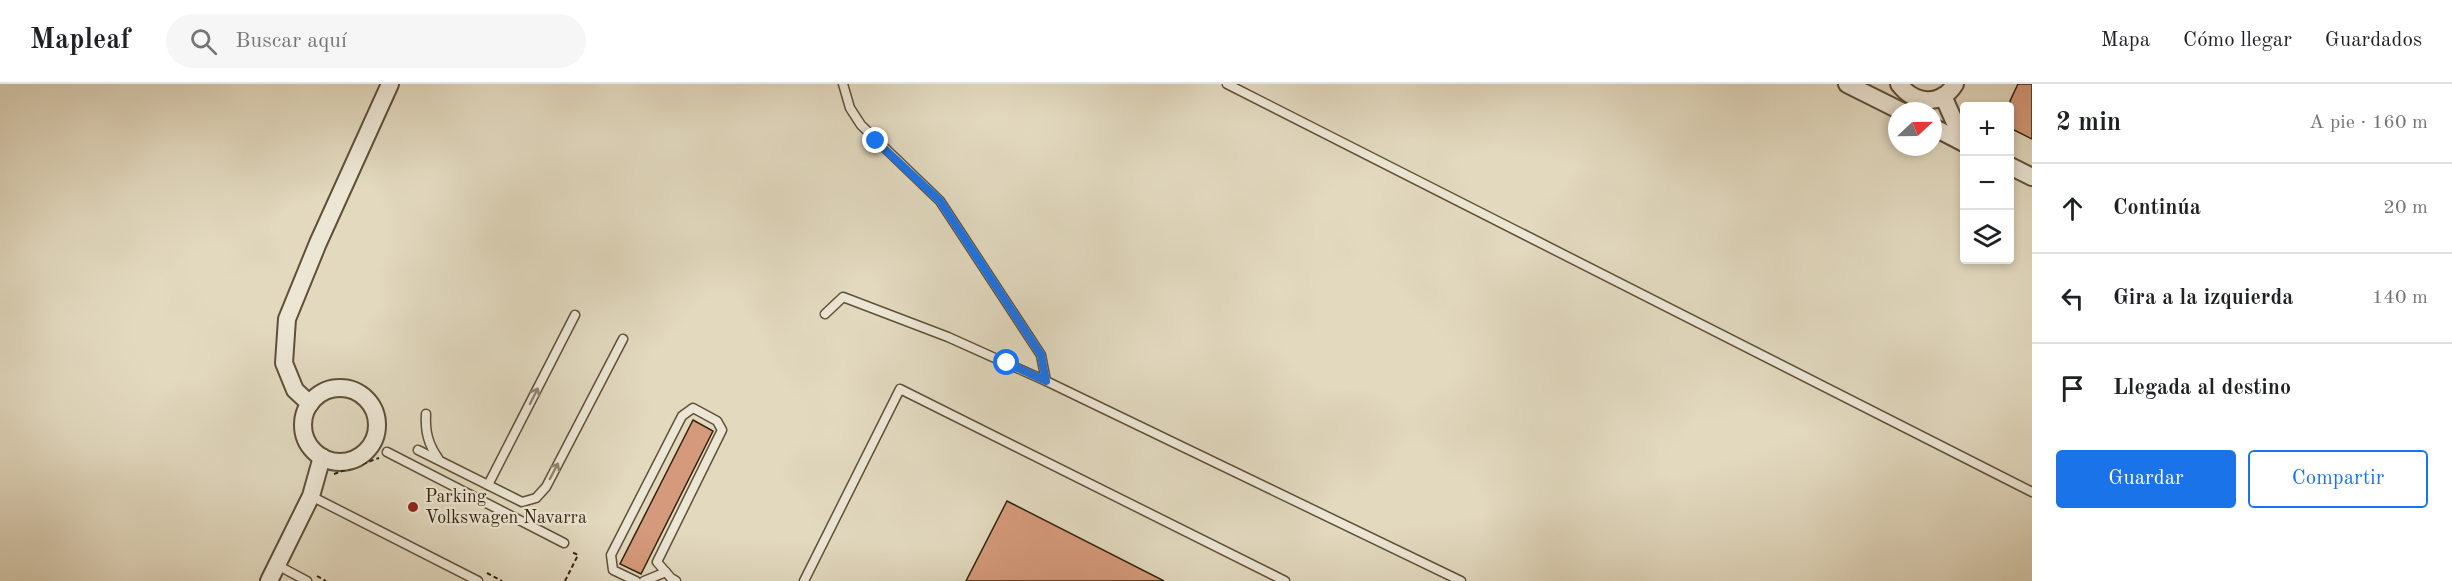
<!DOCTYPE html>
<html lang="es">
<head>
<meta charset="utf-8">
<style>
  :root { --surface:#fff; --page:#f6f6f6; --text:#202124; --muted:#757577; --line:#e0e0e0; --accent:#1a73e8 }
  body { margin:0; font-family:"Old Standard TT",serif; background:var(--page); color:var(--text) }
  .controls { position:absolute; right:18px; top:18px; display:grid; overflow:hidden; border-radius:6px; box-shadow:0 3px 9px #0003 }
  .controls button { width:54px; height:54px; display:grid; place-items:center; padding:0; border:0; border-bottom:2px solid var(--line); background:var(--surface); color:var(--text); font:30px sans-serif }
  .compass { position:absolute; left:1888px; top:18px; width:54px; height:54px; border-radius:50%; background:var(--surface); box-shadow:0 3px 9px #0003; rotate:68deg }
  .stop { position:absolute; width:18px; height:18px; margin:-14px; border:4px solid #1a73e8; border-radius:50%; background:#fff }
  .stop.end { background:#1a73e8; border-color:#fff; box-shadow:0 2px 6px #0008 }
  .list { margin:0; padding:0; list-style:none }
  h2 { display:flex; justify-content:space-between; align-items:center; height:78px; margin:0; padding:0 24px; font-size:26px }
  h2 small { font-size:20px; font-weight:400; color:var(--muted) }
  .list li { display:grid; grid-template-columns:39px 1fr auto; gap:18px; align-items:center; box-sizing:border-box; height:90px; padding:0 24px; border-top:2px solid var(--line) }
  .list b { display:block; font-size:22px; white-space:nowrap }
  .list em { font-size:20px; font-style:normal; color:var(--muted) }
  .actions { display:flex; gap:12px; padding:18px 24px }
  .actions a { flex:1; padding:14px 0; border:2px solid var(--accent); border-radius:6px; text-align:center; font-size:21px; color:var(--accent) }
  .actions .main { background:var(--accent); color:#fff }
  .icon { flex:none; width:33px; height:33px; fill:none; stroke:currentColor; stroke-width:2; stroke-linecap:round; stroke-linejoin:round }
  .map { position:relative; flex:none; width:2032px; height:497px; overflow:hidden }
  header { display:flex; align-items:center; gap:36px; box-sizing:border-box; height:84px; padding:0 30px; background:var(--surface); border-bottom:2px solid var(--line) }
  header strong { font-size:28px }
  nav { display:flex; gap:33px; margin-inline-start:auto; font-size:21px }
  .search { width:420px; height:54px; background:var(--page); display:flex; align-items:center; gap:15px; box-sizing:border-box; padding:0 21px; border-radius:33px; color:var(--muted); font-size:22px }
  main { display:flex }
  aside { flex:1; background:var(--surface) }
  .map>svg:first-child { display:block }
  .building { fill:#d59a7b; stroke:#35230c; stroke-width:1.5 }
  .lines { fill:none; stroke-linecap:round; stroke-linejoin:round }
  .lane-casing { stroke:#605039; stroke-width:11 }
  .street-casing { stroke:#605039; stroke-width:20 }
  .path { stroke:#35230c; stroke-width:2; stroke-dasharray:4.5 3; stroke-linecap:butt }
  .lane { stroke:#ece6d5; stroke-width:8 }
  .street { stroke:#ece6d5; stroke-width:16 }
  .oneway { stroke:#908470 }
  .route { stroke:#1a73e8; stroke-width:8 }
  .poi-dot { fill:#8f2418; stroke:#ece6d5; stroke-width:2 }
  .labels { text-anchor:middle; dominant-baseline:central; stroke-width:4.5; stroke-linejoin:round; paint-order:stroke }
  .poi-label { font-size:18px; fill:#35230c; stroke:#ece6d5; text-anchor:start }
</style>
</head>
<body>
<header>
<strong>Mapleaf</strong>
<div class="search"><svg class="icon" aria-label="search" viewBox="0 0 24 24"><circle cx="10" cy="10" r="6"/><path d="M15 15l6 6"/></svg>Buscar aquí</div>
<nav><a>Mapa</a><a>Cómo llegar</a><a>Guardados</a></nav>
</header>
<main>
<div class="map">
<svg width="2032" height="497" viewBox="0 0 2032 497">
  <rect width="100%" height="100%" fill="#e2d9bf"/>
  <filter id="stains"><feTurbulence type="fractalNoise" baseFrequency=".00333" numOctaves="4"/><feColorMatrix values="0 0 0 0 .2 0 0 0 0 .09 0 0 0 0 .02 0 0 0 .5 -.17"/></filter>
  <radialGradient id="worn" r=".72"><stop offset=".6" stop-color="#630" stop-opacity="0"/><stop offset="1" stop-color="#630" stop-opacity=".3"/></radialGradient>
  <g class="building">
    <polygon points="2018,0 2032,0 2032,55 2010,44 2010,17"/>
    <polygon points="693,336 713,347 641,490 620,480"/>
    <polygon points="1007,417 1164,497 966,497"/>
  </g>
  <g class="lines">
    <g class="lane-casing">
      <g id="lane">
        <polyline points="843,0 850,24 861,41 940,117 1041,271 1046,297"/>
        <polyline points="1227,0 2032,408"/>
        <polyline points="825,230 843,213 948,253 1046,297 1461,497"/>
        <path d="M426,330C425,347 428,360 438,374"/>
        <polyline points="418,366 522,418 536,414 546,403 623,255"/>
        <polyline points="387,368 564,459"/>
        <polyline points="488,401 575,231"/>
        <polyline points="311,412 478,497"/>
        <polyline points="277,481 307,497"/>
        <polyline points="636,497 613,486 611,471 682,332 693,324 717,337 722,346 657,478 671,494 676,497"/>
        <polyline points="644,497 666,488"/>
        <polyline points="804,497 900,305 1285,497"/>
      </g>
    </g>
    <g class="street-casing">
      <g id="street">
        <polyline points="1847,0 1901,27"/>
        <path d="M1899,0C1914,20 1941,23 1955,0"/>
        <polyline points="1943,12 1964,59"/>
        <polyline points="1933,43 1964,59"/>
        <polyline points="2010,82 2032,93"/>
        <circle cx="340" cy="341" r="37"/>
        <polyline points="310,320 295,306 284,279 287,235 318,159 390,0"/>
        <polyline points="269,497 311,412 322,373"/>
      </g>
    </g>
    <g class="path">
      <polyline points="334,390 379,374"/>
      <polyline points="487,489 502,497"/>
      <polyline points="317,492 326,497"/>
      <polyline points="565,497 578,471 572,468"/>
    </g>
    <use href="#lane" class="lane"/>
    <use href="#street" class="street"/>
  </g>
  <defs><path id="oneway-shaft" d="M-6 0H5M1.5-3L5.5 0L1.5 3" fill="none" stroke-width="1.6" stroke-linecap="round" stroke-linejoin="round" transform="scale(1.5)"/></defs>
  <g class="oneway">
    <use href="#oneway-shaft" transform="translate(534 312) rotate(-63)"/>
    <use href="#oneway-shaft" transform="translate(554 387) rotate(-62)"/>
  </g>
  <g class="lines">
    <polyline class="route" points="876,57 940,117 1041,271 1046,297 1007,279"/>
  </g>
  <circle class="poi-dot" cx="413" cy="423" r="6"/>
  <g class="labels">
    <g class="poi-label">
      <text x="425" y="413">Parking<tspan x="425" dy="21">Volkswagen Navarra</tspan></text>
    </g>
  </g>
  <rect width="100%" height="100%" filter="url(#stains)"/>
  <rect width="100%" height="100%" fill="url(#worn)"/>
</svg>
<div class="controls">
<button>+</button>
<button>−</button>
<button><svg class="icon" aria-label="layers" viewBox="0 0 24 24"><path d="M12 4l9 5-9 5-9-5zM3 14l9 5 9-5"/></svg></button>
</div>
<svg class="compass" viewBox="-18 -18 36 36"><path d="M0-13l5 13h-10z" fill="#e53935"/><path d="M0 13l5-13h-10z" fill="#757577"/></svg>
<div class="stop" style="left:1007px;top:279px"></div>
<div class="stop end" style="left:876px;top:57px"></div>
</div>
<aside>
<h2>2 min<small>A pie · 160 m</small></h2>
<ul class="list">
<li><svg class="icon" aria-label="ahead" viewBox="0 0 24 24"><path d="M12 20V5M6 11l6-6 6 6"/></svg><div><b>Continúa</b></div><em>20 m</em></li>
<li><svg class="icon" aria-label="left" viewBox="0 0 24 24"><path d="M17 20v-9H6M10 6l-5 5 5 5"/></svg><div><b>Gira a la izquierda</b></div><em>140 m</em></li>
<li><svg class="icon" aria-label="arrive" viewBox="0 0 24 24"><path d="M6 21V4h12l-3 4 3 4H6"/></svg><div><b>Llegada al destino</b></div></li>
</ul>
<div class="actions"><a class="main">Guardar</a><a>Compartir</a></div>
</aside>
</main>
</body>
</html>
